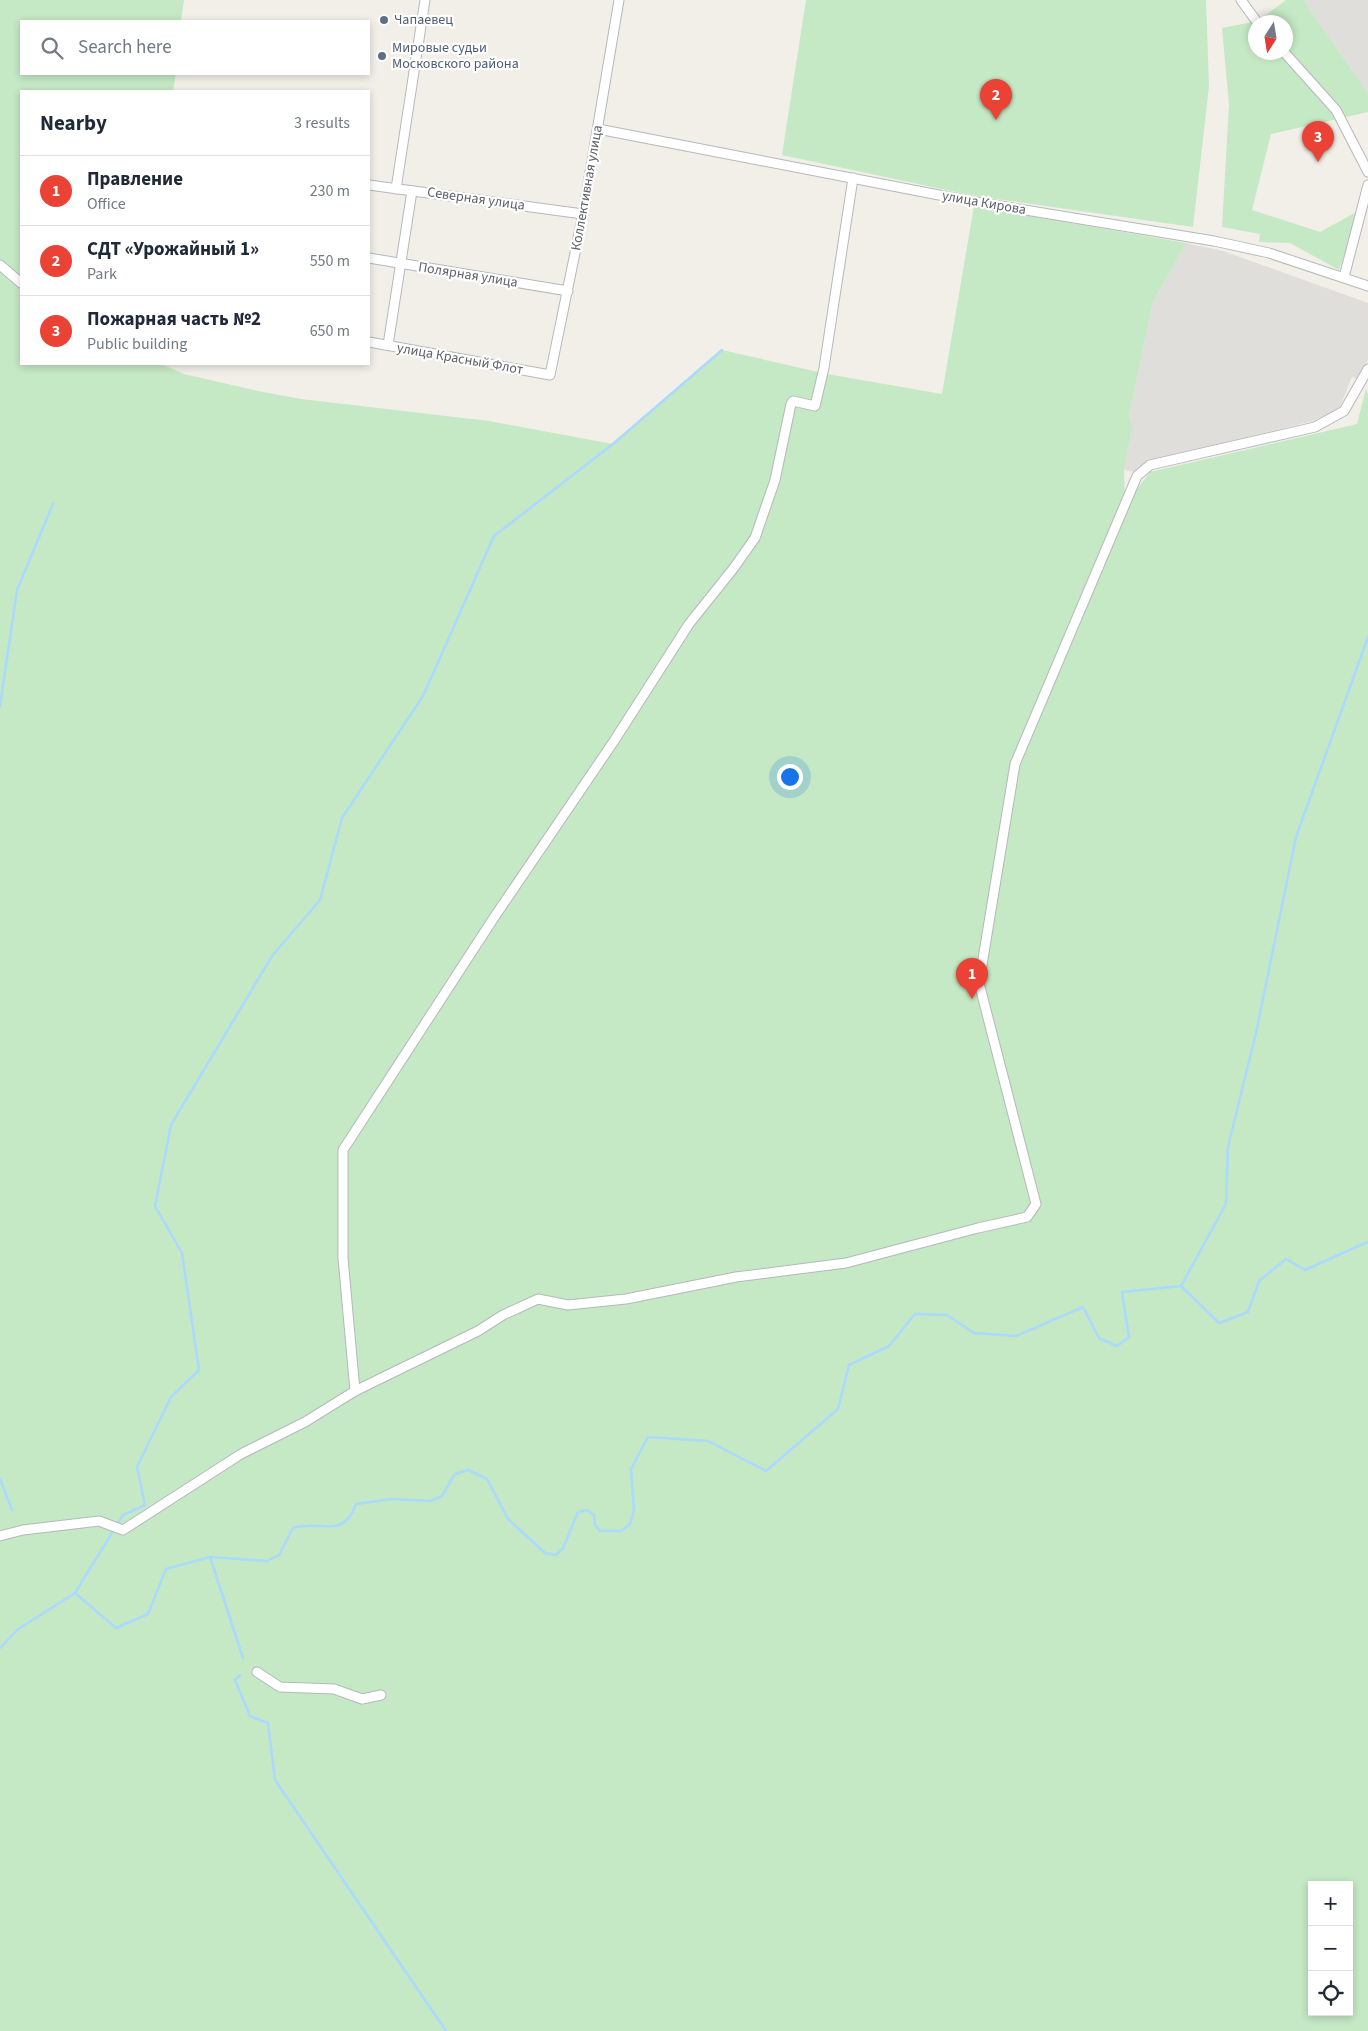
<!DOCTYPE html>
<html lang="en">
<head>
<meta charset="utf-8">
<style>
  :root { --surface:#fff; --page:#f6f6f7; --text:#1f2937; --muted:#747a83; --line:#e0e1e3; --accent:#ea4335 }
  body { margin:0; font-family:"Source Sans 3",sans-serif; background:var(--page); color:var(--text) }
  .controls { position:absolute; right:15px; bottom:15px; display:grid; overflow:hidden; border-radius:0px; box-shadow:0 2px 8px #0003 }
  .controls button { width:45px; height:45px; display:grid; place-items:center; padding:0; border:0; border-bottom:1px solid var(--line); background:var(--surface); color:var(--text); font:25px sans-serif }
  .compass { position:absolute; left:1248px; top:15px; width:45px; height:45px; border-radius:50%; background:var(--surface); box-shadow:0 2px 8px #0003; rotate:192deg }
  .you { position:absolute; left:789px; top:776px; width:18px; height:18px; margin:-12px; border:4px solid #fff; border-radius:50%; background:#1a73e8; box-shadow:0 0 0 8px #1a73e833 }
  .badge { display:grid; place-items:center; width:32px; height:32px; border-radius:50%; background:var(--accent); color:#fff; font-size:16px; font-weight:700 }
  .pin { position:absolute; translate:-50% -41px; filter:drop-shadow(0 1px 2px #0008) }
  .pin::after { content:''; position:absolute; top:26px; width:18px; height:15px; background:inherit; clip-path:polygon(0 0,100% 0,50% 100%) }
  .list { margin:0; padding:0; list-style:none }
  h2 { display:flex; justify-content:space-between; align-items:center; height:65px; margin:0; padding:0 20px; font-size:21px }
  h2 small { font-size:16px; font-weight:400; color:var(--muted) }
  .list li { display:grid; grid-template-columns:32px 1fr auto; gap:15px; align-items:center; box-sizing:border-box; height:70px; padding:0 20px; border-top:1px solid var(--line) }
  .list b { display:block; font-size:19px; white-space:nowrap }
  .list p { margin:0; font-size:16px; white-space:nowrap; color:var(--muted) }
  .list em { font-size:16px; font-style:normal; color:var(--muted) }
  .icon { flex:none; width:28px; height:28px; fill:none; stroke:currentColor; stroke-width:2; stroke-linecap:round; stroke-linejoin:round }
  .map { position:relative; flex:none; width:1368px; height:2031px; overflow:hidden }
  .search { position:absolute; background:var(--surface); box-shadow:0 2px 8px #0003; left:20px; top:20px; width:350px; height:55px; display:flex; align-items:center; gap:12px; box-sizing:border-box; padding:0 18px; border-radius:0px; color:var(--muted); font-size:19px }
  .panel { position:absolute; background:var(--surface); box-shadow:0 2px 8px #0003; left:20px; top:90px; width:350px; height:275px; border-radius:0px }
  .map>svg:first-child { display:block }
  .industrial { fill:#e0deda }
  .green { fill:#c5e8c5; fill-rule:evenodd }
  .lines { fill:none; stroke-linecap:round; stroke-linejoin:round }
  .stream { stroke:#aadaff; stroke-width:2.5 }
  .street-casing { stroke:#b5b8bc; stroke-width:11 }
  .street { stroke:#fff; stroke-width:9 }
  .service-dot { fill:#5c6f8a; stroke:#fff; stroke-width:2 }
  .labels { text-anchor:middle; dominant-baseline:central; stroke-width:4.5; stroke-linejoin:round; paint-order:stroke }
  .service-label { font-size:14px; fill:#4e5e75; stroke:#fff; text-anchor:start }
  .street-label { font-size:14px; fill:#5f6368; stroke:#fff }
</style>
</head>
<body>
<div class="map">
<svg width="1368" height="2031" viewBox="0 0 1368 2031">
  <rect width="100%" height="100%" fill="#f1efe8"/>
  <g class="industrial">
    <polygon points="1303,0 1368,0 1368,93"/>
    <polygon points="1186,243 1223,251 1368,303 1368,359 1360,380 1352,377 1339,409 1313,421 1150,460 1135,472 1124,470 1132,428 1129,415 1153,302"/>
  </g>
  <g class="green">
    <path d="M0,0H184L181,21H21V74H176L173,91H21V364H161L184,374L258,391L301,399L489,421L613,444L722,350L827,374L942,394L974,206L1186,243L1153,302L1129,415L1132,428L1124,470L1125,505L1150,472L1357,424L1366,389L1368,394V2031H0ZM1312,1885H1349V2012H1312Z"/>
    <polygon points="806,0 1206,0 1209,86 1193,227 975,196 782,155"/>
    <path d="M1286,0H1303L1368,93V112L1271,134L1252,210L1320,232L1360,210L1339,270L1290,243L1259,242L1260,234L1222,227L1229,105L1222,28L1258,21ZM1256,22H1286V52H1256Z"/>
  </g>
  <g class="lines">
    <g class="stream">
      <polyline points="0,706 17,590 53,504"/>
      <polyline points="1181,1286 1226,1204 1228,1147 1256,1033 1296,837 1368,637"/>
      <polyline points="0,1479 12,1510"/>
      <polyline points="210,1557 243,1658"/>
      <polyline points="75,1593 123,1515 145,1505 137,1467 171,1397 199,1370 182,1253 155,1206 171,1125 272,956 320,900 342,818 423,696 494,536 613,444 722,350"/>
      <path d="M0,1648L17,1630L75,1593L116,1628L148,1614L166,1569L210,1557L267,1561L279,1555L293,1528C321,1519 343,1541 356,1504L392,1499L430,1501L442,1496L455,1474L468,1470L487,1479L508,1519L545,1553L556,1555L563,1548L578,1512L587,1510L594,1515L595,1525L600,1531H621L630,1524L634,1510L631,1469L648,1437L708,1441L766,1471L838,1409L849,1365L889,1346L915,1314L947,1315L974,1333L1016,1336L1083,1307L1099,1338L1117,1346L1129,1337L1122,1292L1181,1286L1219,1323L1248,1312L1259,1281L1286,1259L1305,1270L1368,1242"/>
      <polyline points="240,1675 235,1680 250,1716 268,1723 275,1780 446,2031"/>
    </g>
    <g class="street-casing">
      <g id="street">
        <polyline points="1241,0 1257,22"/>
        <polyline points="1284,52 1336,110 1368,172"/>
        <polyline points="598,129 970,201 1214,241 1269,253 1368,286"/>
        <polyline points="369,185 583,214"/>
        <polyline points="396,189 425,0"/>
        <polyline points="369,258 568,291"/>
        <polyline points="0,265 21,283"/>
        <polyline points="1344,277 1368,185"/>
        <polyline points="369,342 550,375 583,214 619,0"/>
        <polyline points="388,345 412,191"/>
        <polyline points="355,1391 343,1258 343,1150 495,916 614,741 689,624 733,569 755,538 775,480 791,404 793,401 815,406 824,368 853,178"/>
        <polyline points="0,1536 23,1530 99,1521 123,1530 241,1454 305,1422 355,1391 478,1331 503,1315 538,1299 568,1305 626,1299 736,1277 846,1263 978,1228 1027,1217 1036,1204 979,983 1015,764 1137,476 1150,465 1315,427 1344,411 1368,369"/>
        <polyline points="257,1672 280,1687 334,1689 362,1699 381,1695"/>
      </g>
    </g>
    <use href="#street" class="street"/>
  </g>
  <g class="service-dot">
    <circle cx="384" cy="20" r="5"/>
    <circle cx="382" cy="56" r="5"/>
  </g>
  <g class="labels">
    <g class="service-label">
      <text x="394" y="20">Чапаевец</text>
      <text x="392" y="48">Мировые судьи<tspan x="392" dy="16">Московского района</tspan></text>
    </g>
    <g class="street-label">
      <text transform="translate(587 188) rotate(-80)">Коллективная улица</text>
      <text transform="translate(476 199) rotate(8)">Северная улица</text>
      <text transform="translate(984 203) rotate(10)">улица Кирова</text>
      <text transform="translate(468 275) rotate(9)">Полярная улица</text>
      <text transform="translate(460 359) rotate(10)">улица Красный Флот</text>
    </g>
  </g>
</svg>
<div class="controls">
<button>+</button>
<button>−</button>
<button><svg class="icon" aria-label="locate" viewBox="0 0 24 24"><circle cx="12" cy="12" r="6"/><path d="M12 2v4M12 18v4M2 12h4M18 12h4"/></svg></button>
</div>
<svg class="compass" viewBox="-18 -18 36 36"><path d="M0-13l5 13h-10z" fill="#e53935"/><path d="M0 13l5-13h-10z" fill="#747a83"/></svg>
<div class="you"></div>
<div class="pin badge" style="left:972px;top:999px">1</div>
<div class="pin badge" style="left:996px;top:120px">2</div>
<div class="pin badge" style="left:1318px;top:162px">3</div>
<div class="search"><svg class="icon" aria-label="search" viewBox="0 0 24 24"><circle cx="10" cy="10" r="6"/><path d="M15 15l6 6"/></svg>Search here</div>
<section class="panel">
<h2>Nearby<small>3 results</small></h2>
<ul class="list">
<li><span class="badge">1</span><div><b>Правление</b><p>Office</p></div><em>230 m</em></li>
<li><span class="badge">2</span><div><b>СДТ «Урожайный 1»</b><p>Park</p></div><em>550 m</em></li>
<li><span class="badge">3</span><div><b>Пожарная часть №2</b><p>Public building</p></div><em>650 m</em></li>
</ul>
</section>
</div>
</body>
</html>
